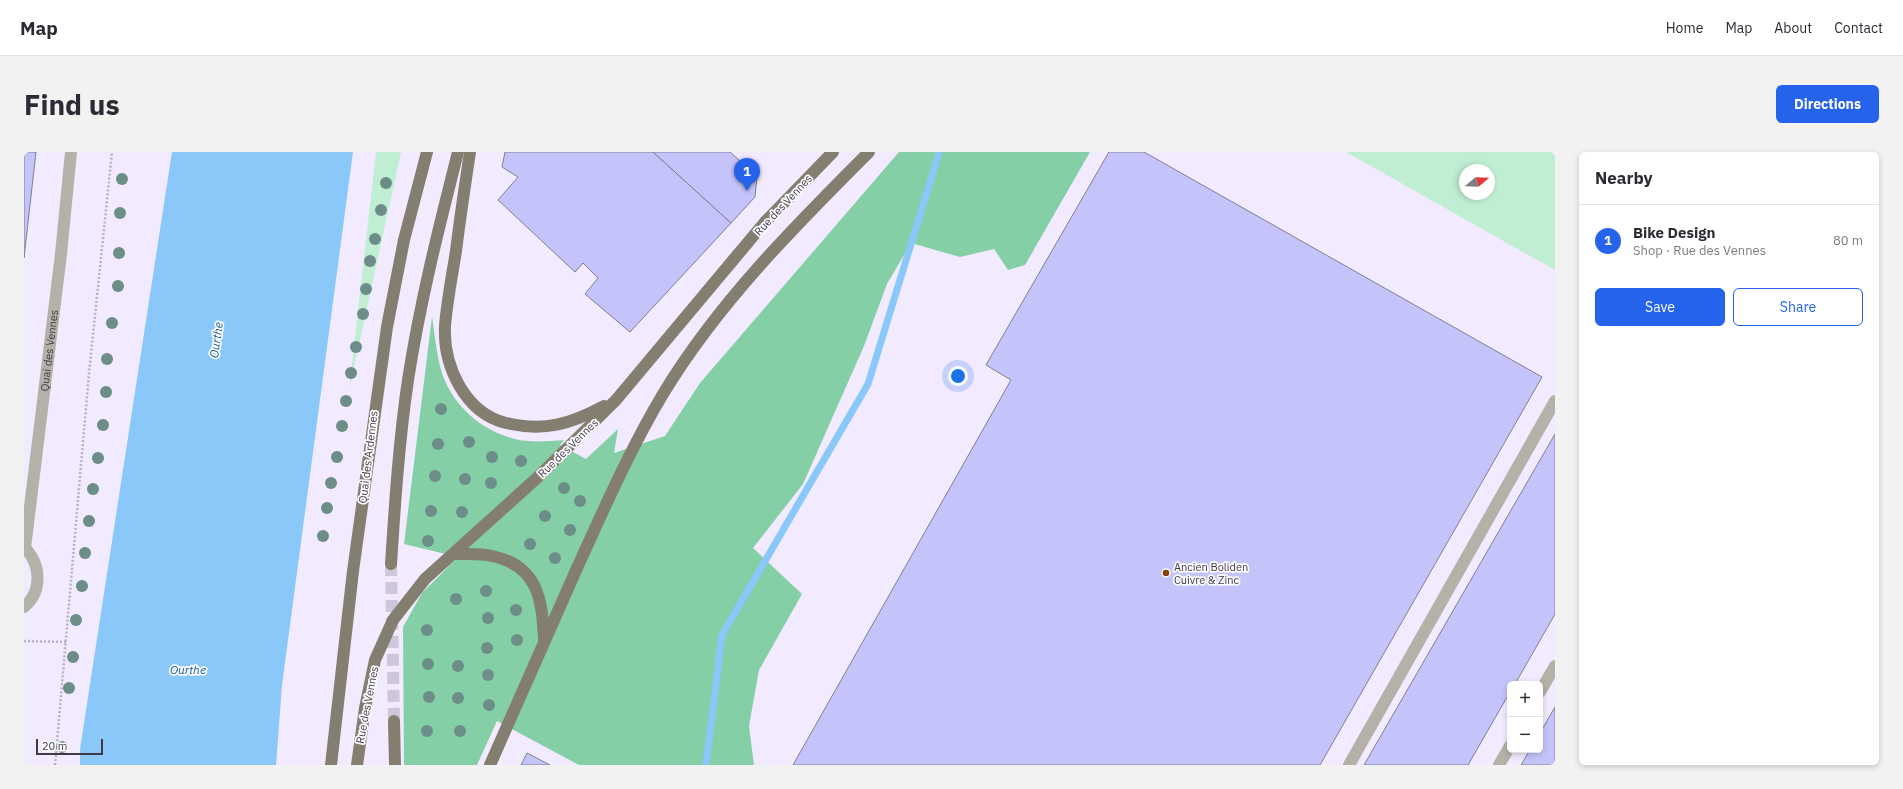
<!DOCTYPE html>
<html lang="en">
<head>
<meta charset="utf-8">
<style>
  :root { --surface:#fff; --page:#f2f2f3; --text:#2b2b33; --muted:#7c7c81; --line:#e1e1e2; --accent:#2563eb }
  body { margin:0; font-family:"IBM Plex Sans",sans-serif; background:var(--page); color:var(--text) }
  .controls { position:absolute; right:12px; bottom:12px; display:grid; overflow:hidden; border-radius:6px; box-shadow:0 2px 6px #0003 }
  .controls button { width:36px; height:36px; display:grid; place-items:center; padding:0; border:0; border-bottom:1px solid var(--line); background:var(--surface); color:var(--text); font:20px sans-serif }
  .compass { position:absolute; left:1435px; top:12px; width:36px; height:36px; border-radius:50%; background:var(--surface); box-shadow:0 2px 6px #0003; rotate:71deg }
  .scale { position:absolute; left:12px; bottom:10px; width:67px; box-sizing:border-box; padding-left:4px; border:2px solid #3e3b43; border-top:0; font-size:11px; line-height:14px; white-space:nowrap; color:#3e3b43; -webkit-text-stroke:3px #fcfbff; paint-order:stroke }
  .you { position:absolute; left:934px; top:224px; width:14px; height:14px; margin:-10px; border:3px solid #fff; border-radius:50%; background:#1a73e8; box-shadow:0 0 0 6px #1a73e833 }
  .badge { display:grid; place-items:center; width:26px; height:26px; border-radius:50%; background:var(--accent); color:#fff; font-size:13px; font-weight:700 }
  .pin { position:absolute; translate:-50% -33px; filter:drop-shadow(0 1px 2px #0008) }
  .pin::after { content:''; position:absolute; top:21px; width:14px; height:12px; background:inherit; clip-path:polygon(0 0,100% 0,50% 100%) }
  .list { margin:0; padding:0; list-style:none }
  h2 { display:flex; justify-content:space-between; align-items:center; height:52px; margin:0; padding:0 16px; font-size:17px }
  h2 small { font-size:13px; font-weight:400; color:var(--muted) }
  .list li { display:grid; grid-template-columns:26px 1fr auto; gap:12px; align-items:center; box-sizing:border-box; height:72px; padding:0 16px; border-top:1px solid var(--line) }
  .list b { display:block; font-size:15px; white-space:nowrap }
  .list p { margin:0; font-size:13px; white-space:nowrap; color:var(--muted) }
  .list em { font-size:13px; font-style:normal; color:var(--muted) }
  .actions { display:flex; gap:8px; padding:12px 16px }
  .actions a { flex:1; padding:9px 0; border:1px solid var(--accent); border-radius:6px; text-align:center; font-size:14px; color:var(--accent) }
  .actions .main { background:var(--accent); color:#fff }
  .map { position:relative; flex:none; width:1531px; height:613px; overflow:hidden; border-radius:6px }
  header { display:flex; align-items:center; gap:24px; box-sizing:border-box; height:56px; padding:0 20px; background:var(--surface); border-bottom:1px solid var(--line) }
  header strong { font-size:19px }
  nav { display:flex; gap:22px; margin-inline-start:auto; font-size:14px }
  .intro { display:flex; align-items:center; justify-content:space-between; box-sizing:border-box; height:96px; padding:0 24px }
  h1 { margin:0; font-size:28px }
  .button { padding:10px 18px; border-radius:6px; background:var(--accent); color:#fff; font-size:14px; font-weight:700 }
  main { display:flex; gap:24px; padding:0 24px }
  aside { flex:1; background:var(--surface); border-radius:6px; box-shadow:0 2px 6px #0003 }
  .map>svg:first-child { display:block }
  .green { fill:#c0eed3; fill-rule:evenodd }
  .forest { fill:#85cfa7 }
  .water { fill:#89c8f8 }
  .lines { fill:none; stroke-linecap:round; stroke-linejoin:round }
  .stream { stroke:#89c8f8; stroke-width:7 }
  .building { fill:#c5c4fa; stroke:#7f7f91 }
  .major-tunnel { stroke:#cec7d9; stroke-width:12; stroke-dasharray:12 6; stroke-linecap:butt }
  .path { stroke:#b7b1c1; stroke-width:2.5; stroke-dasharray:2 2; stroke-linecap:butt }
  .minor { stroke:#b4b1a9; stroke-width:12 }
  .major { stroke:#837e6f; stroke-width:12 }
  .tree { fill:#6d8d88 }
  .poi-dot { fill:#824305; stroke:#fcfbff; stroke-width:1.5 }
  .labels { text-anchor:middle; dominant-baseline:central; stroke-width:3.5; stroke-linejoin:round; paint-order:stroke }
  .street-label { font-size:11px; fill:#3e3b43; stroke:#fcfbff }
  .poi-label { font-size:11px; fill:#3e3b43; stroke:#fcfbff; text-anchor:start }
  .water-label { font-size:12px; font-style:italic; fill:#125a87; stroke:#fcfbff }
</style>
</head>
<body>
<header>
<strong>Map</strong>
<nav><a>Home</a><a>Map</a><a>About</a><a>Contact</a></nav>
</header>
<div class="intro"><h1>Find us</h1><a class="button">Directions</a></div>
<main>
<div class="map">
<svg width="1531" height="613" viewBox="0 0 1531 613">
  <rect width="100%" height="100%" fill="#f2eafe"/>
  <g class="green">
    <polygon points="352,0 377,0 325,238"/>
    <path d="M1322,0H1531V118ZM1441,18H1465V42H1441Z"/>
  </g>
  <path class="forest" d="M875,0H1066L1001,113L984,118L970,97L936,105L887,91L863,132L840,194L779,332L729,396L778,442L735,518L725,574L730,613H555L473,569L453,613H380L379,475L398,441L434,405L380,392L408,165C412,188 413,216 425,237C439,262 463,280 491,287C507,291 524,289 540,288L536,293L562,307L594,277L590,301L641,284L676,231Z"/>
  <polygon class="water" points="148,0 329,0 258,533 252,613 56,613 56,597"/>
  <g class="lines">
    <polyline class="stream" points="682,613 698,483 844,232 915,1"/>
  </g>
  <g class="building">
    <polygon points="0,0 12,0 0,106"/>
    <polygon points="481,0 629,0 707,71 606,180 561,142 574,126 559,111 551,120 474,48 494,25 478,15"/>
    <polygon points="629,0 706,0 733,24 731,45 707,71"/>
    <polygon points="1085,0 1120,0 1518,225 1296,613 769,613 987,228 962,213"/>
    <polygon points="1531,282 1531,462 1491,532 1486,532 1486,540 1444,613 1340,613"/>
    <polygon points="1531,555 1531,613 1497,613 1506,598 1516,598 1516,581"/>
    <polygon points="503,601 526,613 497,613"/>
  </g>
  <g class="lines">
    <polyline class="major-tunnel" points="367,412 370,569"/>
    <g class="path">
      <polyline points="0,489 42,490"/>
      <polyline points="31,613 65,221 88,0"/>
    </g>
    <g class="minor">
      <path d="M0,395C17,412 19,439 0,455"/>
      <path id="s1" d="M1,396L37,102L47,0"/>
      <polyline points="1516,540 1531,514"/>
      <polyline points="1325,613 1531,249"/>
      <polyline points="1475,613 1486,594"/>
    </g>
    <g class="major">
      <path d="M446,0C441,33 436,66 432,99C428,124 423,149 421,174C419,214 441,261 482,271C520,280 547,272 580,254"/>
      <path d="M431,402C443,402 457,401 468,404C514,414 518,447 520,487"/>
      <path d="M367,412C371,350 375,289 384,228C396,150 415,75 434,0"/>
      <polyline points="370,569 371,613"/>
      <polyline points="307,613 329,419 363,175 380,88 403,0"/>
      <polyline points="333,613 341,556 351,508 369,468 401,427 514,325 592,248 741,70 809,0"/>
      <path d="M466,613C495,547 524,482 553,416C580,357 606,297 639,242C694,151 770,75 845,0"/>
    </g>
  </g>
  <g class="tree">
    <circle cx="98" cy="27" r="6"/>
    <circle cx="362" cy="31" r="6"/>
    <circle cx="357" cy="58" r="6"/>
    <circle cx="96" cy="61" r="6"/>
    <circle cx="351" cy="87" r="6"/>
    <circle cx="95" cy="101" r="6"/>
    <circle cx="346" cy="109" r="6"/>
    <circle cx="94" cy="134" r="6"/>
    <circle cx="342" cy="137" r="6"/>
    <circle cx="339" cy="162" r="6"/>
    <circle cx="88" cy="171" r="6"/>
    <circle cx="332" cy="195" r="6"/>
    <circle cx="83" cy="207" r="6"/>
    <circle cx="327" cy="221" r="6"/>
    <circle cx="82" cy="240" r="6"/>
    <circle cx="322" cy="249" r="6"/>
    <circle cx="417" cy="257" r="6"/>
    <circle cx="79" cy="273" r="6"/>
    <circle cx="318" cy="274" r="6"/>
    <circle cx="445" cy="290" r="6"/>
    <circle cx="414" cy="292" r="6"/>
    <circle cx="313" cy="305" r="6"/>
    <circle cx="468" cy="305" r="6"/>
    <circle cx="74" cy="306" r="6"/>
    <circle cx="497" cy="309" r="6"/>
    <circle cx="411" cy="324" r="6"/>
    <circle cx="441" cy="327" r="6"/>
    <circle cx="307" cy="331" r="6"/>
    <circle cx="467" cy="331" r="6"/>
    <circle cx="540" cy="336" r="6"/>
    <circle cx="69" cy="337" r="6"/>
    <circle cx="556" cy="349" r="6"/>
    <circle cx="303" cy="356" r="6"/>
    <circle cx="407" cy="359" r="6"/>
    <circle cx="438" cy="360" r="6"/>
    <circle cx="521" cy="364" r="6"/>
    <circle cx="65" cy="369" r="6"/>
    <circle cx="546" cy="378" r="6"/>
    <circle cx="299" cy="384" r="6"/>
    <circle cx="404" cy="389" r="6"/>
    <circle cx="506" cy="392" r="6"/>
    <circle cx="61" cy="401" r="6"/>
    <circle cx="531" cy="406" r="6"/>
    <circle cx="58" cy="434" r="6"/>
    <circle cx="462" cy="439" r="6"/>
    <circle cx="432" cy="447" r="6"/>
    <circle cx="492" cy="458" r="6"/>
    <circle cx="464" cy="466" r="6"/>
    <circle cx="52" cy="468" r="6"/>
    <circle cx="403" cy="478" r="6"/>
    <circle cx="493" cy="488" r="6"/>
    <circle cx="463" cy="496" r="6"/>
    <circle cx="49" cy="505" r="6"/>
    <circle cx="404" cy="512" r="6"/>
    <circle cx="434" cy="514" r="6"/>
    <circle cx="464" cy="523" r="6"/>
    <circle cx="45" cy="536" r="6"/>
    <circle cx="405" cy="545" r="6"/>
    <circle cx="434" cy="546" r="6"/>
    <circle cx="465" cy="553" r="6"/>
    <circle cx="403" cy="579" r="6"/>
    <circle cx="436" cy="579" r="6"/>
    <circle cx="38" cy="595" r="6"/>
  </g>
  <circle class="poi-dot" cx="1142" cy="421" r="4"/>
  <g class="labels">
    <g class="street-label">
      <text transform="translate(759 53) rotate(-47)">Rue des Vennes</text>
      <text stroke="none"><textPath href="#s1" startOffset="199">Quai des Vennes</textPath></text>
      <text transform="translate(544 296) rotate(-44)">Rue des Vennes</text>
      <text transform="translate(344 305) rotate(-83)">Quai des Ardennes</text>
      <text transform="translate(343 553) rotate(-79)">Rue des Vennes</text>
    </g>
    <g class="poi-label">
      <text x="1150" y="415">Ancien Boliden<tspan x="1150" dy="13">Cuivre &amp; Zinc</tspan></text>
    </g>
    <g class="water-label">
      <text transform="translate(192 188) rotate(-82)">Ourthe</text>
      <text x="164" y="517">Ourthe</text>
    </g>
  </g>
</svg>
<div class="controls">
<button>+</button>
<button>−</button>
</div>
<svg class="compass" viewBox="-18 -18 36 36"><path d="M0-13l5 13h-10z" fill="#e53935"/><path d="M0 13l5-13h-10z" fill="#7c7c81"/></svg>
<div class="scale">20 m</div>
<div class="you"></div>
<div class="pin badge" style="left:723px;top:39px">1</div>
</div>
<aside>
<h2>Nearby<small></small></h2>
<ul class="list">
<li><span class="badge">1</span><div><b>Bike Design</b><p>Shop · Rue des Vennes</p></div><em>80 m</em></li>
</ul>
<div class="actions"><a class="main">Save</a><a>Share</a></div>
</aside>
</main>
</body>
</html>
